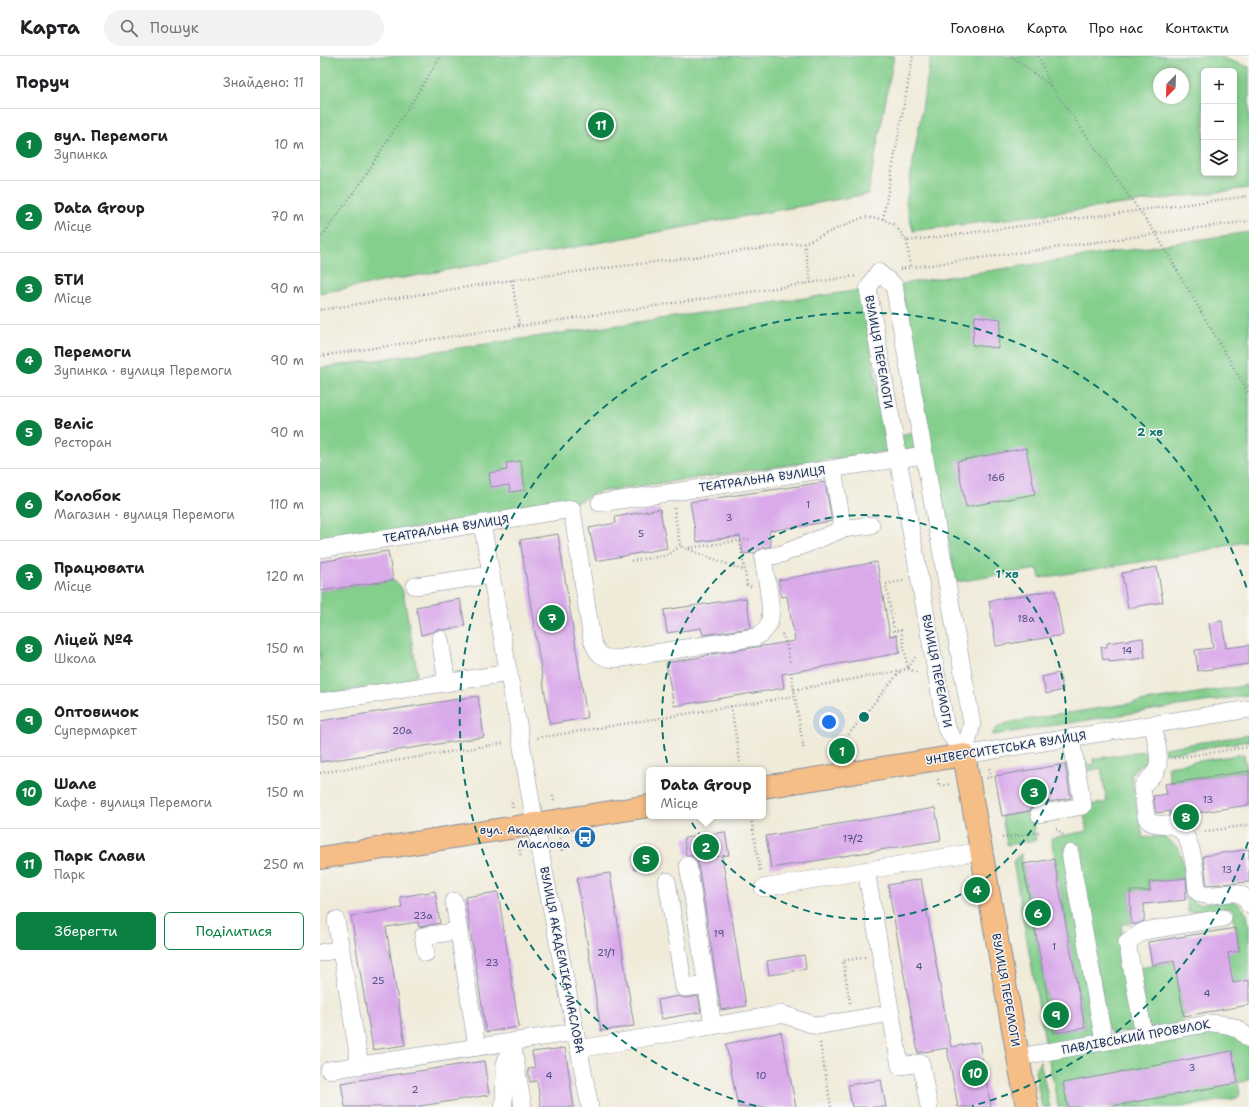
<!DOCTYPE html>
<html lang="uk">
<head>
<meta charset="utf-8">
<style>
  :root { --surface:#fff; --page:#f2f2f2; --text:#202124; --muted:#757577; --line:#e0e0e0; --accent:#0b8043 }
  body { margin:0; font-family:"Shantell Sans",sans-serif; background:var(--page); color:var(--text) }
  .controls { position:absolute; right:12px; top:12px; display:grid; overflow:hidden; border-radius:6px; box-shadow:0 2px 6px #0003 }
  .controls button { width:36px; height:36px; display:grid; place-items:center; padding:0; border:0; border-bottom:1px solid var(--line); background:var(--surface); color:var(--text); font:20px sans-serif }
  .compass { position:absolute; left:833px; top:12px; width:36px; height:36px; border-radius:50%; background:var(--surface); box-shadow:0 2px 6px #0003; rotate:203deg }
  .you { position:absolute; left:509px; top:666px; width:14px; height:14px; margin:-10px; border:3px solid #fff; border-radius:50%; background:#1a73e8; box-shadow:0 0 0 6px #1a73e833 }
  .badge { display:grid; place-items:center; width:26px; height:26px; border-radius:50%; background:var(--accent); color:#fff; font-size:13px; font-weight:700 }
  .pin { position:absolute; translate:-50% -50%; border:2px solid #fff; box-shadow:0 1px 4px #0006 }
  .popup { position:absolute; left:326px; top:711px; width:120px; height:52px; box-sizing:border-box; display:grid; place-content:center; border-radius:6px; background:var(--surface); filter:drop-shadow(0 1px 3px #0005); font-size:13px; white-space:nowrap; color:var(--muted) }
  .popup b { font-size:15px; color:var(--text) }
  .popup::after { content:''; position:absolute; left:50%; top:100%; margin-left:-8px; border:8px solid transparent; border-top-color:var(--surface) }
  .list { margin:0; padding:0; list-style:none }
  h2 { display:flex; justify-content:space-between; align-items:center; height:52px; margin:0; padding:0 16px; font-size:17px }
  h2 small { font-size:13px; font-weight:400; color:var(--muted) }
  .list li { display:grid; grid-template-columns:26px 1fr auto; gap:12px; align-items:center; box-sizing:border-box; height:72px; padding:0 16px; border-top:1px solid var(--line) }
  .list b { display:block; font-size:15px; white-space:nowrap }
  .list p { margin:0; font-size:13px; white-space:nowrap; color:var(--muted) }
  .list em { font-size:13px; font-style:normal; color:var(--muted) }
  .actions { display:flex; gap:8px; padding:12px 16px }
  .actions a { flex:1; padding:9px 0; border:1px solid var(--accent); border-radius:6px; text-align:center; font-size:14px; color:var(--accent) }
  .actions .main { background:var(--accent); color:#fff }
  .icon { flex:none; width:22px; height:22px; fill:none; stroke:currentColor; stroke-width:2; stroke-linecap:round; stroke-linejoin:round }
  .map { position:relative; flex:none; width:929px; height:1051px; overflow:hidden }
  header { display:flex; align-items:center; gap:24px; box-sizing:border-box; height:56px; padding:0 20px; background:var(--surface); border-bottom:1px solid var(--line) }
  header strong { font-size:19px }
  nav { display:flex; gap:22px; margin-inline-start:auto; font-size:14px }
  .search { width:280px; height:36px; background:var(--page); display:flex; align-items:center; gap:10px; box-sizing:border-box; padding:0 14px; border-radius:22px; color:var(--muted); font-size:15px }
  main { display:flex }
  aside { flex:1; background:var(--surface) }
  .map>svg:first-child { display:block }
  .green { fill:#84cf8c; stroke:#507f75; fill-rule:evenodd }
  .building { fill:#d9a9ea }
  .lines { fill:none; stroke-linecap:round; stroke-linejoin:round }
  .minor-casing { stroke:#868d9c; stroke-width:18 }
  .major-casing { stroke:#868d9c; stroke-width:24 }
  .path { stroke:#868d9c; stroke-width:2.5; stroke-dasharray:1 3; stroke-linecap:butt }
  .minor { stroke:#fff; stroke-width:17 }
  .major { stroke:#f6be87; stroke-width:22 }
  .ring { fill:none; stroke:#0f766e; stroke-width:2; stroke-dasharray:7 5 }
  .labels { text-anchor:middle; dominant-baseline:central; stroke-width:3; stroke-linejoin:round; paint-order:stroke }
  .number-label { font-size:10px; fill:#4a4e81 }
  .street-label { font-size:12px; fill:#1b2f5e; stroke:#f6f6f2 }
  .poi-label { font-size:12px; fill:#1b2f5e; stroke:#f6f6f2; text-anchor:end }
  .centre { fill:#0f766e; stroke:#f6f6f2; stroke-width:2 }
  .ring-label { font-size:12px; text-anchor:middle; font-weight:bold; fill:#0f766e; stroke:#f6f6f2; stroke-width:3; stroke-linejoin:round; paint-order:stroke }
</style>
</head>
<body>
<header>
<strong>Карта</strong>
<div class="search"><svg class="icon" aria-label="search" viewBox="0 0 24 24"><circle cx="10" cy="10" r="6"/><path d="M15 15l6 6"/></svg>Пошук</div>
<nav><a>Головна</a><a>Карта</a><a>Про нас</a><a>Контакти</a></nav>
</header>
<main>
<aside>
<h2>Поруч<small>Знайдено: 11</small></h2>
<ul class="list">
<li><span class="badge">1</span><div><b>вул. Перемоги</b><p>Зупинка</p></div><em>10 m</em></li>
<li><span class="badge">2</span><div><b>Data Group</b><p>Місце</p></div><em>70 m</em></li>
<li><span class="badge">3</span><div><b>БТИ</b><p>Місце</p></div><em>90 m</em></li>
<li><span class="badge">4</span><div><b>Перемоги</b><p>Зупинка · вулиця Перемоги</p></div><em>90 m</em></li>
<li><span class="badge">5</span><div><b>Веліс</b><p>Ресторан</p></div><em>90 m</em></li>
<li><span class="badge">6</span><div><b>Колобок</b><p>Магазин · вулиця Перемоги</p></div><em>110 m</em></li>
<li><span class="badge">7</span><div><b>Працювати</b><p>Місце</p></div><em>120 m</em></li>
<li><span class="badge">8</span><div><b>Ліцей №4</b><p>Школа</p></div><em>150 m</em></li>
<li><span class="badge">9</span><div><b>Оптовичок</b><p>Супермаркет</p></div><em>150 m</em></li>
<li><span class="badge">10</span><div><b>Шале</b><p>Кафе · вулиця Перемоги</p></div><em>150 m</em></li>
<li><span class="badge">11</span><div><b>Парк Слави</b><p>Парк</p></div><em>250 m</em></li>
</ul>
<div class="actions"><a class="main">Зберегти</a><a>Поділитися</a></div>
</aside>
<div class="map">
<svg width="929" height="1051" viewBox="0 0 929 1051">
  <rect width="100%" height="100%" fill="#f6f6f2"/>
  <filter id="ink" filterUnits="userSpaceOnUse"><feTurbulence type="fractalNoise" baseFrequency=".025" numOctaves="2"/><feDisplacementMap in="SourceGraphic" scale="8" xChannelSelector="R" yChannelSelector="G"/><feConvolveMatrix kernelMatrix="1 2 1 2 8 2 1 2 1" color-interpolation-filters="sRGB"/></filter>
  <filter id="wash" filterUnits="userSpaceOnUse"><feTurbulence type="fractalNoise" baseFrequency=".012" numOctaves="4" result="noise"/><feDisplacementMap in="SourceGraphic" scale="16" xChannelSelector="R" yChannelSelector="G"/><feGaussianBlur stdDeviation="0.9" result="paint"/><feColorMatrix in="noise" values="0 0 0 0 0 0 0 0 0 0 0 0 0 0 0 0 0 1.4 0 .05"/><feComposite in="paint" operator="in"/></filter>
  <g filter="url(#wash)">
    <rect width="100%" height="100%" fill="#f0ebd9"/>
    <g class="green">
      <polygon points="0,0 574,0 548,138 0,237"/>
      <path d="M611,0H897L929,11V132L593,175L586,147ZM884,15H914V117H884ZM839,18H863V42H839Z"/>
      <polygon points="929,176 929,485 863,499 720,522 718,513 636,526 581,228"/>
      <polygon points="541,234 568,395 278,436 255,447 0,487 0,312"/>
      <polygon points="587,377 594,378 597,392 587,396 579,384 581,381"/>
      <polygon points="73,524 81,531 83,536 97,615 96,620 91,625 0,639 0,535"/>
      <path d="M929,629V639L672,679C675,671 683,668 691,666Z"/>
      <polygon points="929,679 929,685 845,698 844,692"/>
      <polygon points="831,694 831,702 814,714 811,719 823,782 838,780 844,781 849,784 859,793 875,848 912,845 920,849 927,858 929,871 929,924 916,944 912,921 859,930 864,960 858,969 827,974 820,912 919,894 912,852 868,856 863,822 829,826 831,847 824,847 823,835 810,835 811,868 801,868 819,975 791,977 788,973 759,806 763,801 761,788 745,790 778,979 726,991 693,806 697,801 701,798 734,977 765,972 731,782 767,775 763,750 787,746 781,712 758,717 758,723 748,725 745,708 766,705 767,709 774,708 773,703"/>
      <polygon points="924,698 927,715 850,727 848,710"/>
      <polygon points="711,755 716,784 687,789 682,760"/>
      <polygon points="889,975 915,980 929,989 929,1024 918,1027 920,1038 917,1042 861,1051 738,1051 728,1000"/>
      <polygon points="720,1005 730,1051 722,1051 715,1016"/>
    </g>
    <g id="blocks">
      <g class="building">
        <polygon points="655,260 681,263 678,292 652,289"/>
        <polygon points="706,392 715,438 646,451 637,405"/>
        <polygon points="201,405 205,434 190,436 189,429 171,431 169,417 187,414 186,407"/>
        <polygon points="505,426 512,465 449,475 451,490 441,492 435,497 423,498 420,480 377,486 370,446"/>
        <polygon points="340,453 347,492 276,505 269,472 296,467 295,461"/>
        <polygon points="238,478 267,662 230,668 200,484"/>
        <polygon points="68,495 73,524 0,535 0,506"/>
        <polygon points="557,506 570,580 577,579 580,597 462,618 464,632 354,650 346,607 386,600 386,599 475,585 467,540 461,541 458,524"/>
        <polygon points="837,511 843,546 808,552 802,517"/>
        <polygon points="735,534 743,579 676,590 669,545"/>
        <polygon points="426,542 431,572 383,579 381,572 347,577 344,554"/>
        <polygon points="140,543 145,570 124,574 118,573 113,576 101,579 96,551"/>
        <polygon points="902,565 906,592 929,589 929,608 878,615 875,594 893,592 889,567"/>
        <polygon points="823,582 825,602 789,606 789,603 783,604 781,591 787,591 787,587"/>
        <polygon points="739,617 743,634 726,638 722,621"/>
        <polygon points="158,640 164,681 0,706 0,665"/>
        <polygon points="745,708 751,742 717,748 712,751 710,755 682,760 675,720"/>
        <polygon points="929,715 929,749 856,760 850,759 850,755 836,757 833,740 847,738 845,728"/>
        <polygon points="615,752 621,784 451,812 446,780"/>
        <polygon points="405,776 409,799 402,800 426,950 401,954 378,807 376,803 372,800 366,799 364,782"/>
        <polygon points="929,793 929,826 887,829 883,800"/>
        <polygon points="332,797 335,811 314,814 312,800"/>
        <polygon points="734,803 765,972 734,977 703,808"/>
        <polygon points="290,817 314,970 281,975 257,822"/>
        <polygon points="866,822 867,836 865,836 865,844 824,848 824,865 817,868 811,868 810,835 830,835 829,826"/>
        <polygon points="601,823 631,991 659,986 671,1051 638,1051 627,992 598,997 568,829"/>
        <polygon points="115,835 120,867 99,871 98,866 66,871 85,989 53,994 31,860 82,852 80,841"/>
        <polygon points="178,836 199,971 166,976 145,841"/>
        <polygon points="916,872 919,895 908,897 913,927 929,924 929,949 864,960 854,905 832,909 828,886"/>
        <polygon points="484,899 486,913 449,919 447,905"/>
        <polygon points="359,940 365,942 378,940 381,956 341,963 338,944"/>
        <polygon points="461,976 476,1051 418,1051 406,988"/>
        <polygon points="245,992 254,1051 221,1051 217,1025 210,1026 208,1013 215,1012 212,996"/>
        <polygon points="912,995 918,1027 788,1051 748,1051 743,1027"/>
        <polygon points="164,1005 169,1039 94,1051 25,1051 21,1027"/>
        <polygon points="561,1024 566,1051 532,1051 528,1029"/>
      </g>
    </g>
  </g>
  <g filter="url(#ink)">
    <use href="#blocks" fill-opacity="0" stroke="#868d9c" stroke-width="1"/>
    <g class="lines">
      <g class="minor-casing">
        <g id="minor">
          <polygon points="558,216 574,229 652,668 644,699 626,672 548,233"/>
          <polyline points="513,413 523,473"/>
          <polyline points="280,447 604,399"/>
          <polyline points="162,467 195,653"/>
          <path d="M0,493L252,453L272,584C277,598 281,602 296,603L436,581C441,578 447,573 449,567C454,555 445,517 443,502L462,498L523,473L551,469"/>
          <polyline points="95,530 171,519"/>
          <polyline points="120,583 127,627"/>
          <polyline points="0,646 189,617"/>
          <polyline points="197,662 215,768 270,1051"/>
          <path d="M833,669C835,681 842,705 836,715C832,721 825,725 822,732L826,761C832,775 854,761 865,779C874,795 875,816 877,834L879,837C894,846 921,825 929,849"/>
          <polyline points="644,699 929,653"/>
          <polyline points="719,758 763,750 751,682"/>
          <polyline points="750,797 784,986"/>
          <polyline points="368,809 393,970"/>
          <polyline points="546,814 580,1010 601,1007 609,1051"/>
          <polyline points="347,825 364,932 387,929"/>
          <polyline points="443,832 661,795"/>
          <polyline points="134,845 157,991"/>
          <polyline points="16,864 40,1010"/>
          <polyline points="0,897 20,893"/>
          <polyline points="106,897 103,880 139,875"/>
          <polyline points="824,979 807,886 824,875 903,862"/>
          <polyline points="193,992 203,1051"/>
          <polyline points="259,993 462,958 497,970 571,957"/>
          <path d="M698,1001L892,967C910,969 916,969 929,983"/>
          <polyline points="9,1014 255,976"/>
          <polyline points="183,1051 184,1047 185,1008 192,986"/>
        </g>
      </g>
      <g class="major-casing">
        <g id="major">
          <polyline points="443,731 644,699 707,1051"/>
          <polyline points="0,802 329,750"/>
        </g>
      </g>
      <g class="path">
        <polyline points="691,0 731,30"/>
        <polyline points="718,0 731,30 836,178 929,338"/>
        <polyline points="563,163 593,0"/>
        <polyline points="0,183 43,123 121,0"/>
        <polyline points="587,185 590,211"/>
        <polyline points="484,187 491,227"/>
        <polyline points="580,213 929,165"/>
        <polyline points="192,224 199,269"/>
        <polyline points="0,254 192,224 484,187 544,161 563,163 575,169 587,185 929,140"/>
        <polyline points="0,300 536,220"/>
        <polyline points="354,452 360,490 425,515"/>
        <polyline points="420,485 427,529 432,531"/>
        <polyline points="369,492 430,483"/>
        <polyline points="311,505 348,499 360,490"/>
        <polyline points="583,525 566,528 574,575 581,574 588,613"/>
        <polyline points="462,578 466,587 470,606"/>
        <polyline points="588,612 596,600"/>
        <polyline points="471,616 484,695"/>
        <polyline points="474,634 588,613 599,617"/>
        <polyline points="411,650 420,706"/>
        <polyline points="217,682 475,640"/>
        <polyline points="524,689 524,684 581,614"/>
        <polyline points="854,702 929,691"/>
        <polyline points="0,717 184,687"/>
        <polyline points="667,722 671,721 669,711"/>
        <polyline points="618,723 619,730 631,728"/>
        <polyline points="232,736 234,745"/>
        <polyline points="191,743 193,753"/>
        <polyline points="431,762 440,815"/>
        <polyline points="736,773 737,773 745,781"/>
        <polyline points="881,776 929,769"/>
        <polyline points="240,782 242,795"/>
        <polyline points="682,782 719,776"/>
        <polyline points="199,790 201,802"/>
        <polyline points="530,947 523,905 545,901"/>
        <polyline points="500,987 511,1051"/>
      </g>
      <use href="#minor" class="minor"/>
      <use href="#major" class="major"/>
    </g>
  </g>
  <g class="ring">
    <circle cx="544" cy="661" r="202"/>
    <path d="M928 786A404 404 0 0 1 652 1050M436 1050A404 404 0 1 1 928 536"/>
  </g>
  <defs>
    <g id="bus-disc" transform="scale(1.15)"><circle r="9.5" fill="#1f6fb2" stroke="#f6f6f2"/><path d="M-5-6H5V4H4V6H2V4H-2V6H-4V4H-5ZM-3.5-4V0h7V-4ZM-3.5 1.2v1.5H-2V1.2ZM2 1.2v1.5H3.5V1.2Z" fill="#fff"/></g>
  </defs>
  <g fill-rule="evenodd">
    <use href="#bus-disc" x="265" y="781"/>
  </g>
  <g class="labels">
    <g class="number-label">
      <text x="676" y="421">16б</text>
      <text x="488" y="448">1</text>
      <text x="409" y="461">3</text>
      <text x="321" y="477">5</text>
      <text x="706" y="562">18а</text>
      <text x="807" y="594">14</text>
      <text x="82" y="674">20а</text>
      <text x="888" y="743">13</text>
      <text x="533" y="782">17/2</text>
      <text x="907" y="813">13</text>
      <text x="103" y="859">23а</text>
      <text x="399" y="877">19</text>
      <text x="734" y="890">1</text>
      <text x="286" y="896">21/1</text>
      <text x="172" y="906">23</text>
      <text x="599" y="910">4</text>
      <text x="58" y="924">25</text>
      <text x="887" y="937">4</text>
      <text x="872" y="1011">3</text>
      <text x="229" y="1019">4</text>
      <text x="441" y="1019">10</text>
      <text x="95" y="1033">2</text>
    </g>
    <g class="street-label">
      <text transform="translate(559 296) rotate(80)">ВУЛИЦЯ ПЕРЕМОГИ</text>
      <text transform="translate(442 423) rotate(-8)">ТЕАТРАЛЬНА ВУЛИЦЯ</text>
      <text transform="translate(126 473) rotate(-9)">ТЕАТРАЛЬНА ВУЛИЦЯ</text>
      <text transform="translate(617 615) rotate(79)">ВУЛИЦЯ ПЕРЕМОГИ</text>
      <text transform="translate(686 692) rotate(-9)">УНІВЕРСИТЕТСЬКА ВУЛИЦЯ</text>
      <text transform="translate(242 904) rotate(79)">ВУЛИЦЯ АКАДЕМІКА МАСЛОВА</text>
      <text transform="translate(686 934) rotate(80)">ВУЛИЦЯ ПЕРЕМОГИ</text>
      <text transform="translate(816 981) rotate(-10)">ПАВЛІВСЬКИЙ ПРОВУЛОК</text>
    </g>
    <g class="poi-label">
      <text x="250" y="774">вул. Академіка<tspan x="250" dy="14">Маслова</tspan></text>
    </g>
  </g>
  <circle cx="544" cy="661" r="6" class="centre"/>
  <g class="ring-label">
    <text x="830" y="380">2 хв</text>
    <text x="687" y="522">1 хв</text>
  </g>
</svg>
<div class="controls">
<button>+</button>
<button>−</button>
<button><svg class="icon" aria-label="layers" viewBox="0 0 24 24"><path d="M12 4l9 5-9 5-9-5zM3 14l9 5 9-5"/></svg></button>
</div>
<svg class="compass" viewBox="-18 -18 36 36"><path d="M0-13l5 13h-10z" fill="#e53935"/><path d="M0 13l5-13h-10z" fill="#757577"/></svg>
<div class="you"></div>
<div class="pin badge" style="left:522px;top:695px">1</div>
<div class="pin badge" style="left:386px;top:791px">2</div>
<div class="popup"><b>Data Group</b>Місце</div>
<div class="pin badge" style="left:714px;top:736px">3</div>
<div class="pin badge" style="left:657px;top:834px">4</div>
<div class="pin badge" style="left:326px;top:803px">5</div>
<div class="pin badge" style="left:718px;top:857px">6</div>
<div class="pin badge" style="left:232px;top:562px">7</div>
<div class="pin badge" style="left:866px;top:761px">8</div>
<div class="pin badge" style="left:736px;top:959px">9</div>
<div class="pin badge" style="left:655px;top:1017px">10</div>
<div class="pin badge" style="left:281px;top:69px">11</div>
</div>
</main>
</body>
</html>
